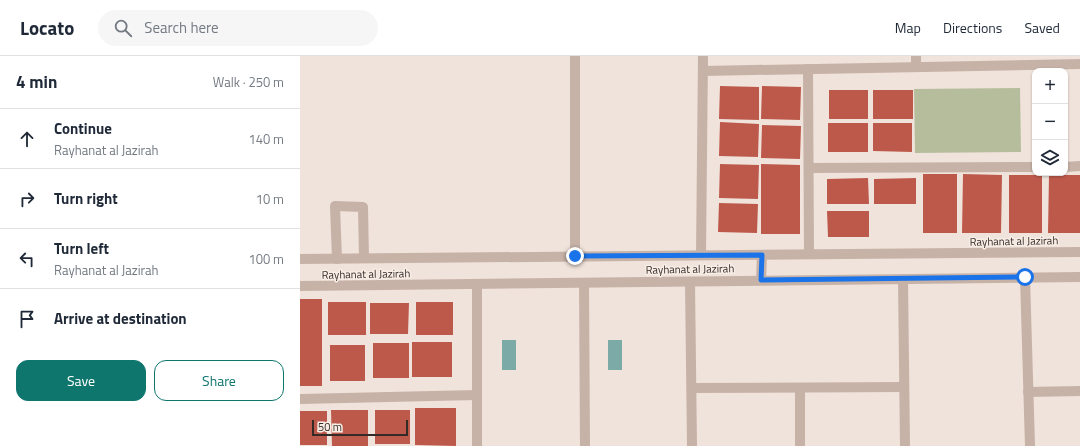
<!DOCTYPE html>
<html lang="en">
<head>
<meta charset="utf-8">
<style>
  :root { --surface:#fff; --page:#f6f6f7; --text:#1f2937; --muted:#747a83; --line:#e0e1e3; --accent:#0f766e }
  body { margin:0; font-family:"Titillium Web",sans-serif; background:var(--page); color:var(--text) }
  .controls { position:absolute; right:12px; top:12px; display:grid; overflow:hidden; border-radius:8px; box-shadow:0 1px 3px #0004 }
  .controls button { width:36px; height:36px; display:grid; place-items:center; padding:0; border:0; border-bottom:1px solid var(--line); background:var(--surface); color:var(--text); font:20px sans-serif }
  .scale { position:absolute; left:12px; bottom:10px; width:96px; box-sizing:border-box; padding-left:4px; border:2px solid #342a27; border-top:0; font-size:11px; line-height:14px; white-space:nowrap; color:#342a27; -webkit-text-stroke:3px #f8eee6; paint-order:stroke }
  .stop { position:absolute; width:12px; height:12px; margin:-9px; border:3px solid #1a73e8; border-radius:50%; background:#fff }
  .stop.end { background:#1a73e8; border-color:#fff; box-shadow:0 1px 4px #0008 }
  .list { margin:0; padding:0; list-style:none }
  h2 { display:flex; justify-content:space-between; align-items:center; height:52px; margin:0; padding:0 16px; font-size:17px }
  h2 small { font-size:13px; font-weight:400; color:var(--muted) }
  .list li { display:grid; grid-template-columns:26px 1fr auto; gap:12px; align-items:center; box-sizing:border-box; height:60px; padding:0 16px; border-top:1px solid var(--line) }
  .list b { display:block; font-size:15px; white-space:nowrap }
  .list p { margin:0; font-size:13px; white-space:nowrap; color:var(--muted) }
  .list em { font-size:13px; font-style:normal; color:var(--muted) }
  .actions { display:flex; gap:8px; padding:12px 16px }
  .actions a { flex:1; padding:9px 0; border:1px solid var(--accent); border-radius:12px; text-align:center; font-size:14px; color:var(--accent) }
  .actions .main { background:var(--accent); color:#fff }
  .icon { flex:none; width:22px; height:22px; fill:none; stroke:currentColor; stroke-width:2; stroke-linecap:round; stroke-linejoin:round }
  .map { position:relative; flex:none; width:780px; height:390px; overflow:hidden }
  header { display:flex; align-items:center; gap:24px; box-sizing:border-box; height:56px; padding:0 20px; background:var(--surface); border-bottom:1px solid var(--line) }
  header strong { font-size:19px }
  nav { display:flex; gap:22px; margin-inline-start:auto; font-size:14px }
  .search { width:280px; height:36px; background:var(--page); display:flex; align-items:center; gap:10px; box-sizing:border-box; padding:0 14px; border-radius:22px; color:var(--muted); font-size:15px }
  main { display:flex }
  aside { flex:1; background:var(--surface) }
  .map>svg:first-child { display:block }
  .green { fill:#b6bd9c }
  .water { fill:#7caba7 }
  .building { fill:#bd594b }
  .lines { fill:none; stroke-linecap:round; stroke-linejoin:round }
  .minor { stroke:#c7b2a7; stroke-width:10 }
  .route { stroke:#1a73e8; stroke-width:5 }
  .labels { text-anchor:middle; dominant-baseline:central; stroke-width:3; stroke-linejoin:round; paint-order:stroke }
  .street-label { font-size:11px; fill:#342a27; stroke:#f8eee6 }
</style>
</head>
<body>
<header>
<strong>Locato</strong>
<div class="search"><svg class="icon" aria-label="search" viewBox="0 0 24 24"><circle cx="10" cy="10" r="6"/><path d="M15 15l6 6"/></svg>Search here</div>
<nav><a>Map</a><a>Directions</a><a>Saved</a></nav>
</header>
<main>
<aside>
<h2>4 min<small>Walk · 250 m</small></h2>
<ul class="list">
<li><svg class="icon" aria-label="ahead" viewBox="0 0 24 24"><path d="M12 20V5M6 11l6-6 6 6"/></svg><div><b>Continue</b><p>Rayhanat al Jazirah</p></div><em>140 m</em></li>
<li><svg class="icon" aria-label="right" viewBox="0 0 24 24"><path d="M7 20v-9h11M14 6l5 5-5 5"/></svg><div><b>Turn right</b></div><em>10 m</em></li>
<li><svg class="icon" aria-label="left" viewBox="0 0 24 24"><path d="M17 20v-9H6M10 6l-5 5 5 5"/></svg><div><b>Turn left</b><p>Rayhanat al Jazirah</p></div><em>100 m</em></li>
<li><svg class="icon" aria-label="arrive" viewBox="0 0 24 24"><path d="M6 21V4h12l-3 4 3 4H6"/></svg><div><b>Arrive at destination</b></div></li>
</ul>
<div class="actions"><a class="main">Save</a><a>Share</a></div>
</aside>
<div class="map">
<svg width="780" height="390" viewBox="0 0 780 390">
  <rect width="100%" height="100%" fill="#f0e3db"/>
  <polygon class="green" points="720,32 721,96 615,97 614,33"/>
  <g class="water">
    <rect x="202" y="284" width="14" height="30"/>
    <rect x="308" y="284" width="14" height="30"/>
  </g>
  <g class="building">
    <polygon points="420,30 459,31 459,64 419,63"/>
    <polygon points="462,30 501,31 500,64 461,63"/>
    <rect x="529" y="34" width="39" height="29"/>
    <rect x="573" y="34" width="40" height="29"/>
    <polygon points="420,66 459,68 458,101 419,100"/>
    <rect x="528" y="67" width="40" height="29"/>
    <polygon points="573,67 612,67 612,96 573,95"/>
    <polygon points="462,69 501,70 500,103 461,102"/>
    <polygon points="420,108 459,109 458,143 419,142"/>
    <polygon points="461,108 500,109 500,178 461,178"/>
    <rect x="623" y="118" width="34" height="59"/>
    <polygon points="663,118 702,119 701,177 662,177"/>
    <rect x="709" y="119" width="33" height="58"/>
    <polygon points="749,119 780,119 780,177 748,177"/>
    <polygon points="568,122 569,148 527,148 527,123"/>
    <polygon points="616,122 616,148 574,148 574,123"/>
    <polygon points="419,147 458,148 457,177 418,176"/>
    <polygon points="527,155 569,155 569,181 528,181"/>
    <rect x="0" y="243" width="22" height="87"/>
    <rect x="28" y="246" width="38" height="33"/>
    <rect x="116" y="246" width="37" height="33"/>
    <polygon points="70,247 109,247 108,278 70,278"/>
    <rect x="112" y="286" width="40" height="35"/>
    <rect x="73" y="287" width="36" height="35"/>
    <rect x="30" y="289" width="35" height="36"/>
    <polygon points="115,352 156,352 156,390 115,389"/>
    <polygon points="31,354 68,354 68,390 32,390"/>
    <rect x="75" y="354" width="35" height="34"/>
    <rect x="0" y="355" width="27" height="34"/>
  </g>
  <g class="lines">
    <g class="minor">
      <polyline points="616,11 616,0"/>
      <polyline points="508,13 509,198"/>
      <polyline points="403,15 780,8"/>
      <polyline points="765,111 780,110"/>
      <polyline points="509,112 735,111"/>
      <polyline points="401,199 403,0"/>
      <polyline points="275,200 275,0"/>
      <polyline points="0,203 780,196"/>
      <polyline points="37,203 35,150 63,151 64,202"/>
      <polyline points="725,221 730,390"/>
      <polyline points="603,223 605,390"/>
      <polyline points="461,224 462,199"/>
      <polyline points="390,226 392,390"/>
      <polyline points="284,227 285,390"/>
      <polyline points="177,228 177,390"/>
      <polyline points="0,230 780,221"/>
      <polyline points="392,332 604,331"/>
      <polyline points="500,332 500,390"/>
      <polyline points="728,336 780,335"/>
      <polyline points="0,343 177,339"/>
    </g>
  </g>
  <g class="lines">
    <polyline class="route" points="275,200 462,199 461,224 725,221"/>
  </g>
  <g class="labels">
    <g class="street-label">
      <text transform="translate(714 185) rotate(-1)">Rayhanat al Jazirah</text>
      <text transform="translate(390 213) rotate(-1)">Rayhanat al Jazirah</text>
      <text transform="translate(66 218) rotate(-1)">Rayhanat al Jazirah</text>
    </g>
  </g>
</svg>
<div class="controls">
<button>+</button>
<button>−</button>
<button><svg class="icon" aria-label="layers" viewBox="0 0 24 24"><path d="M12 4l9 5-9 5-9-5zM3 14l9 5 9-5"/></svg></button>
</div>
<div class="scale">50 m</div>
<div class="stop" style="left:725px;top:221px"></div>
<div class="stop end" style="left:275px;top:200px"></div>
</div>
</main>
</body>
</html>
